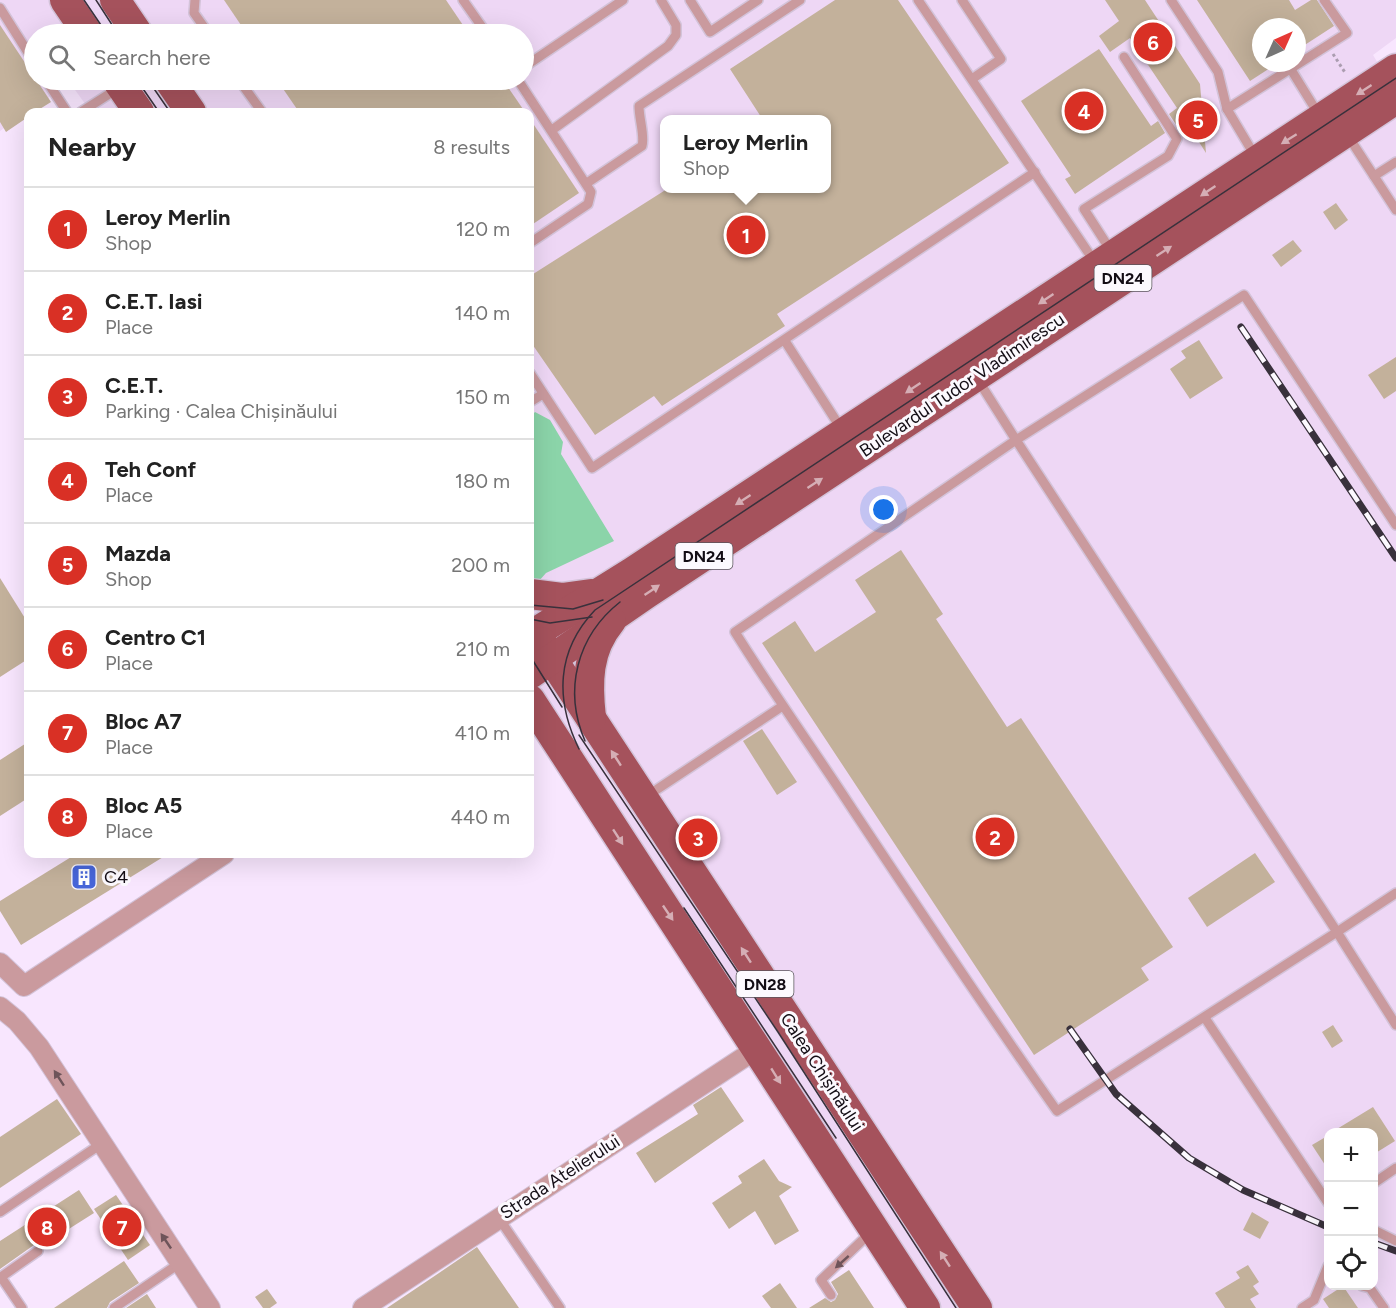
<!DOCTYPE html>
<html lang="en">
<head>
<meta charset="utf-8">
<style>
  :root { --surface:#fff; --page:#f6f6f6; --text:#222; --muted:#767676; --line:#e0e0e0; --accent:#d93025 }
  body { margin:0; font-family:Figtree,sans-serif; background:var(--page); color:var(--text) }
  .controls { position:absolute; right:18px; bottom:18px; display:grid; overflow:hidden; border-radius:12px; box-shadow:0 6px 24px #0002 }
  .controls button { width:54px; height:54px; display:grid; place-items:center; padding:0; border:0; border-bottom:2px solid var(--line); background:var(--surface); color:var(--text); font:30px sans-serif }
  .compass { position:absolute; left:1252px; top:18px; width:54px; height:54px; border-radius:50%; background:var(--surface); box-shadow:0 6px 24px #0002; rotate:45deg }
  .you { position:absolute; left:884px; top:510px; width:21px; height:21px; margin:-15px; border:4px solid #fff; border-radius:50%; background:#1a73e8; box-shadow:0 0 0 9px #1a73e833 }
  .badge { display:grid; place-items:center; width:39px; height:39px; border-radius:50%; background:var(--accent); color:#fff; font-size:20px; font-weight:700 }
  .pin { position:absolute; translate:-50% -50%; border:3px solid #fff; box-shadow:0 2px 6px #0006 }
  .popup { position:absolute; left:660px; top:115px; width:171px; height:78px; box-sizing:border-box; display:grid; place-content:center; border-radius:12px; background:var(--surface); filter:drop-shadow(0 2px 4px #0005); font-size:20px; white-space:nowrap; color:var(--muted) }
  .popup b { font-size:22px; color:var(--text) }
  .popup::after { content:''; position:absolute; left:50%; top:100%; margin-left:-12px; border:12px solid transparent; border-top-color:var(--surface) }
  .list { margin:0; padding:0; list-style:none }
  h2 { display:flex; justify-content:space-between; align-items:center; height:78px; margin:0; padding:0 24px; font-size:26px }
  h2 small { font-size:20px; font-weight:400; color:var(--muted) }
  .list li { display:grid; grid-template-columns:39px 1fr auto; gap:18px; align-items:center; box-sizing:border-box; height:84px; padding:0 24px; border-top:2px solid var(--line) }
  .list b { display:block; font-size:22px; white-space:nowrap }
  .list p { margin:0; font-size:20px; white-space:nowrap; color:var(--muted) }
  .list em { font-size:20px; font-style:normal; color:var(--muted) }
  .icon { flex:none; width:33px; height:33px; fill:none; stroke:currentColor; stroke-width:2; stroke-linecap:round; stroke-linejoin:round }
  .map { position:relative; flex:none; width:1396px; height:1308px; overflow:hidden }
  .search { position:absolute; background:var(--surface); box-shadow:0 6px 24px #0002; left:24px; top:24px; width:510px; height:66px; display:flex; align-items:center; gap:15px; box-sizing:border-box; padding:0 21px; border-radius:33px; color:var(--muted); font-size:22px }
  .panel { position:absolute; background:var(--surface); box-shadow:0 6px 24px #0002; left:24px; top:108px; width:510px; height:750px; border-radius:12px }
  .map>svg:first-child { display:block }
  .built { fill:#eed7f5; fill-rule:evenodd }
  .green { fill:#8bd4a9 }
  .building { fill:#c3b19b }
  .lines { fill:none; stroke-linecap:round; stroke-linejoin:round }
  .lane-casing { stroke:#d3c3d9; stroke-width:12 }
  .street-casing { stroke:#d3c3d9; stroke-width:22 }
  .primary-casing { stroke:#d3c3d9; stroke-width:33 }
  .path { stroke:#ab9db0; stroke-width:3; stroke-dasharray:3 3; stroke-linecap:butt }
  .lane { stroke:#ca9a9e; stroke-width:9 }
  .street { stroke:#ca9a9e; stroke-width:20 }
  .primary { stroke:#a5525c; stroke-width:30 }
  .tram { stroke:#39313c; stroke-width:1.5 }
  .rail-casing { stroke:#39313c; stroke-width:7 }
  .rail { stroke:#fcf9fe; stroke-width:4.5; stroke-dasharray:14; stroke-linecap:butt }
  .oneway { fill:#d5aeb5 }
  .oneway2 { fill:#6e545a }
  .labels { text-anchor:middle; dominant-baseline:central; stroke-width:6; stroke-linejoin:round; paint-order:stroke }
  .shield { fill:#fcf9fe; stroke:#59545b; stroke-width:1.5 }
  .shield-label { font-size:16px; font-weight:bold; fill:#130d15 }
  .street-label { font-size:18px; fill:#130d15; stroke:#fcf9fe }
  .poi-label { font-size:18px; fill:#130d15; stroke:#fcf9fe; text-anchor:start }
</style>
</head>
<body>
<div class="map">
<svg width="1396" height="1308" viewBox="0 0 1396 1308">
  <rect width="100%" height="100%" fill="#f8e6fe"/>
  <path class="built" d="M0,0H1396V38L1373,55L1396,93V1308H915L746,1035L530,730V112H91L70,83L0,131ZM1261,27H1297V63H1261ZM34,34H524V80H34ZM665,119H827V188H665ZM1328,1132H1374V1286H1328Z"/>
  <polygon class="green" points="535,412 550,420 563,442 561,454 614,541 546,573 538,582 530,582 530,417"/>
  <g class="building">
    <polygon points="224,0 446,0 469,34 247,34"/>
    <polygon points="835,0 898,0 1009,163 777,314 785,326 662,406 654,396 595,435 530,341 530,276 667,189 827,189 827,120 763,120 730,69"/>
    <polygon points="1105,0 1145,0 1200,84 1206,153 1185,120 1177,126 1169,114 1177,108 1130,38 1110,52 1099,36 1119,21"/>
    <polygon points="1197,0 1289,0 1295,10 1311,0 1317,0 1334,26 1297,50 1297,27 1261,27 1261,63 1278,63 1250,81"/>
    <polygon points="0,25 51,102 35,112 28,112 28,117 6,132 0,122"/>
    <polygon points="1099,49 1151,126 1158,121 1165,133 1075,194 1065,179 1071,176 1021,101"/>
    <polygon points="277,80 503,80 525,112 299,112"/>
    <polygon points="530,119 579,193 530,226"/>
    <polygon points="1336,203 1348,220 1335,230 1323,212"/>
    <polygon points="1293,240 1302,251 1281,267 1272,255"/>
    <polygon points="1199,340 1223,378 1190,399 1170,369 1186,358 1181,351"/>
    <polygon points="1396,357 1396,391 1384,399 1368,375"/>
    <polygon points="901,550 943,614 936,619 1007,727 1021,718 1173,947 1141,968 1149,980 1034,1055 762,643 795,621 815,652 876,612 855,580"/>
    <polygon points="0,578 28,623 28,659 0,677"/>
    <polygon points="762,729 797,782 777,795 743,741"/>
    <polygon points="28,742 28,798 0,816 0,760"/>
    <polygon points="1255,853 1275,882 1207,927 1188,898"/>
    <polygon points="76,854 168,854 21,945 0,911 0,901"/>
    <polygon points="1333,1025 1343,1041 1332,1048 1322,1032"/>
    <polygon points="721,1087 744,1121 655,1183 636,1153 698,1114 693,1105"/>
    <polygon points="57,1099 81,1134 0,1188 0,1137"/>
    <polygon points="1373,1107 1395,1141 1374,1154 1374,1132 1332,1132"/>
    <polygon points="1329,1135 1329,1171 1312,1145"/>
    <polygon points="764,1159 779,1181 792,1187 779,1196 799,1231 775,1245 755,1211 729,1229 712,1203 742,1183 738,1176"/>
    <polygon points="79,1190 94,1213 42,1246 34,1245 0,1269 0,1241"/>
    <polygon points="116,1195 150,1245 128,1260 94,1209"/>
    <polygon points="1252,1212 1269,1222 1260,1239 1243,1230"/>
    <polygon points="477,1247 519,1308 387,1308 439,1273"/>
    <polygon points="124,1261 139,1283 110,1302 107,1308 54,1308"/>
    <polygon points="1248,1265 1259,1282 1253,1286 1259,1294 1250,1299 1256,1308 1225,1308 1215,1293 1240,1278 1236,1272"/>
    <polygon points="849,1270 874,1308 809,1308 825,1298 831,1302 835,1300 838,1294 831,1282"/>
    <polygon points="780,1283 797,1308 771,1308 762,1296"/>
    <polygon points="1343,1286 1358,1308 1329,1308 1323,1299"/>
    <polygon points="267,1289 277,1303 270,1308 263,1308 255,1297"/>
    <polygon points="147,1294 156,1308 126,1308"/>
  </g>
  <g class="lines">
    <g class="lane-casing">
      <g id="lane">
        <polyline points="195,0 194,13 209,34"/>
        <polyline points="463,0 487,34"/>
        <polyline points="690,0 710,32 758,0"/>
        <polyline points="918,0 1094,261"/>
        <polyline points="962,0 1001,59 972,79"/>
        <polyline points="1171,0 1218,72 1227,109 1255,156"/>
        <polyline points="0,8 34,62"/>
        <polyline points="524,67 623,0"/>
        <polyline points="1290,68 1319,115"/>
        <polyline points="46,80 67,112"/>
        <polyline points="239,80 262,112"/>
        <polyline points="518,80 591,192 588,204 530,243"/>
        <polyline points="1227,109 1347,33 1324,0"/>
        <polyline points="81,112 117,89"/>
        <polyline points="552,130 668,46 676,35 676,25 661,0"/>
        <polyline points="1348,136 1396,210"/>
        <polyline points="1374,176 1396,162"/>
        <path d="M587,183L642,146C645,136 639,119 639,106L800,0"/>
        <polyline points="1111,251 1084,209 1168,156 1177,139 1124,57"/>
        <polyline points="785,341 842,430"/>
        <polyline points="530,373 592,468 1035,172"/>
        <path d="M978,380L1016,440L1337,932L1057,1111C987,1012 920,911 853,810C814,750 773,693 735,632L1016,440L1244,295L1396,525"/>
        <polyline points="530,402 543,394"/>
        <polyline points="647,796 781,707"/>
        <polyline points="1396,893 1337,932 1396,1025"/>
        <polyline points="1205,1018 1328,1203"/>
        <polyline points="1374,1183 1396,1168"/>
        <polyline points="0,1212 101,1144"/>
        <polyline points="498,1217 560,1308"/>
        <polyline points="1374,1230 1396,1241"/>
        <polyline points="1362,1286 1370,1288 1384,1308"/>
        <polyline points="831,1295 821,1280 872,1231"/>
        <polyline points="22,1308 1,1277 38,1251"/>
        <polyline points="114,1308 180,1263"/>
        <polyline points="1302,1308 1314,1300 1328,1266"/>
      </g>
    </g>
    <g class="street-casing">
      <g id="street">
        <polyline points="0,963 24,986 224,854"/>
        <polyline points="0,1007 17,1021 39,1047 210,1308"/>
        <polyline points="363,1308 758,1048"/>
      </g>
    </g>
    <g class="primary-casing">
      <g id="primary">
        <polyline points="65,0 88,34"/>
        <polyline points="115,0 138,34"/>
        <polyline points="117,80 139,112"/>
        <polyline points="169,80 191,112"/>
        <polyline points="530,594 562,598 591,594"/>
        <polyline points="530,636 631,573 1396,69"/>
        <polyline points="541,642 977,1308"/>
        <polyline points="530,674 646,594 1396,99"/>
        <polyline points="530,700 925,1308"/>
        <path d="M591,718C587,682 587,650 611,621"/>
      </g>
    </g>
    <polyline class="path" points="1333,54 1346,74"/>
    <use href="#lane" class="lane"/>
    <use href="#street" class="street"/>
    <use href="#primary" class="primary"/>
    <g class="tram">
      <polyline points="84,0 107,34"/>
      <polyline points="96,0 118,34"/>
      <polyline points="137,80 159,112"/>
      <polyline points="148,80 170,112"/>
      <polyline points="530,605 573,609 603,600"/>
      <polyline points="530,619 550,623 592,617"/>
      <polyline points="530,656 562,707"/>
      <polyline points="579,735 778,1032 956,1308"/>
      <path d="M585,741C563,690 577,636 620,602"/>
      <path d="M579,749C555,700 556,651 595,610L1396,78"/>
      <polyline points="684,908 836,1138"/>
    </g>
    <g class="rail-casing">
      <g id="rail">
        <polyline points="1241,327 1396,558"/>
        <polyline points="1070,1029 1116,1094 1189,1158 1243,1190 1328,1227"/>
        <polyline points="1374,1243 1396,1251"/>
      </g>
    </g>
    <use href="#rail" class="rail"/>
  </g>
  <defs><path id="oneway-solid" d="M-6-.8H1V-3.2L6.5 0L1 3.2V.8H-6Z" transform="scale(1.5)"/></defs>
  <g class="oneway">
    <use href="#oneway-solid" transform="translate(1364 90) rotate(147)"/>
    <use href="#oneway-solid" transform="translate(1289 139) rotate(148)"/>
    <use href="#oneway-solid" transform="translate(1208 191) rotate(146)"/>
    <use href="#oneway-solid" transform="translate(1164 251) rotate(-33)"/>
    <use href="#oneway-solid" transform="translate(1046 299) rotate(146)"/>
    <use href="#oneway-solid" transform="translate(913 388) rotate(146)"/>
    <use href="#oneway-solid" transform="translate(815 483) rotate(-33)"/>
    <use href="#oneway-solid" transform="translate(743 500) rotate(147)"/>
    <use href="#oneway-solid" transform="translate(652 590) rotate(-34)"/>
    <use href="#oneway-solid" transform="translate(616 758) rotate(-123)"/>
    <use href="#oneway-solid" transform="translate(618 837) rotate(57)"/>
    <use href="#oneway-solid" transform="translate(668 913) rotate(56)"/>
    <use href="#oneway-solid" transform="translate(746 955) rotate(-123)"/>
    <use href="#oneway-solid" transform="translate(776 1076) rotate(58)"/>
    <use href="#oneway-solid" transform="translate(945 1259) rotate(-123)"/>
  </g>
  <g class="oneway2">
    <use href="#oneway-solid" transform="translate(59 1078) rotate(-123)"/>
    <use href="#oneway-solid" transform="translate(166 1241) rotate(-124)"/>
    <use href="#oneway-solid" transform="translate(842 1262) rotate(138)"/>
  </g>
  <defs>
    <g id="building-square" transform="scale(1.35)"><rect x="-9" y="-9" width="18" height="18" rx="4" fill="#4765d8" stroke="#fcf9fe"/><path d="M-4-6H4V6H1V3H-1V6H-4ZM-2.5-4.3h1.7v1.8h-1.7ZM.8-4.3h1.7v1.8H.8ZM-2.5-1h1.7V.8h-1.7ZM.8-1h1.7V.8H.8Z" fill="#fff"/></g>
  </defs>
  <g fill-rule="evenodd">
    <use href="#building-square" x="84" y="877"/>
  </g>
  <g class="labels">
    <g class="shield">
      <rect x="1094.5" y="265" width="57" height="26" rx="4.5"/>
      <rect x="675.5" y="543" width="57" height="26" rx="4.5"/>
      <rect x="736.5" y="971" width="57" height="26" rx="4.5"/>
    </g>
    <g class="shield-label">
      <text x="1123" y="278">DN24</text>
      <text x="704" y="556">DN24</text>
      <text x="765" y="984">DN28</text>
    </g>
    <g class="street-label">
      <text transform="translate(962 385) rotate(-34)">Bulevardul Tudor Vladimirescu</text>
      <text transform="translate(822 1072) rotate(57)">Calea Chișinăului</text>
      <text transform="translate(560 1177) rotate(-33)">Strada Atelierului</text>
    </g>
    <g class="poi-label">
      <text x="104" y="877">C4</text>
    </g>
  </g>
</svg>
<div class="controls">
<button>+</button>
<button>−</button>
<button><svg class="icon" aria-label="locate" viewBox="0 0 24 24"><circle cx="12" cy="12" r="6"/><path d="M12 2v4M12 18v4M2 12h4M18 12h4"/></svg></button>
</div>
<svg class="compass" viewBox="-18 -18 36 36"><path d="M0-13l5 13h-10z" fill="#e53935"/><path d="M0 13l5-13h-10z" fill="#767676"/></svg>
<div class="you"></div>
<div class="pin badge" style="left:746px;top:235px">1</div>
<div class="popup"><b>Leroy Merlin</b>Shop</div>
<div class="pin badge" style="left:995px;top:837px">2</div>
<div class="pin badge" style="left:698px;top:838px">3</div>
<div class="pin badge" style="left:1084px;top:111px">4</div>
<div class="pin badge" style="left:1198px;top:120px">5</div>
<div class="pin badge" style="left:1153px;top:42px">6</div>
<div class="pin badge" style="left:122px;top:1227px">7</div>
<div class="pin badge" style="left:47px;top:1227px">8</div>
<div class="search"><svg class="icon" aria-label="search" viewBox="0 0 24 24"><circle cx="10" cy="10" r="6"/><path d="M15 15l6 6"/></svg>Search here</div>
<section class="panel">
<h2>Nearby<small>8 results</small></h2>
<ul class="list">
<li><span class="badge">1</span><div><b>Leroy Merlin</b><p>Shop</p></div><em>120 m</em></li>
<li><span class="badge">2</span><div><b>C.E.T. Iasi</b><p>Place</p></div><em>140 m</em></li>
<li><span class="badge">3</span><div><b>C.E.T.</b><p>Parking · Calea Chișinăului</p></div><em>150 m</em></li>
<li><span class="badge">4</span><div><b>Teh Conf</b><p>Place</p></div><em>180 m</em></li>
<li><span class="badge">5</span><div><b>Mazda</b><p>Shop</p></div><em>200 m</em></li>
<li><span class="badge">6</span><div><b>Centro C1</b><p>Place</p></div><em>210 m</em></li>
<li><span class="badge">7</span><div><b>Bloc A7</b><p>Place</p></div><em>410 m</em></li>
<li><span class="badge">8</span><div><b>Bloc A5</b><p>Place</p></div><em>440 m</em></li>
</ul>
</section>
</div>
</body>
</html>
